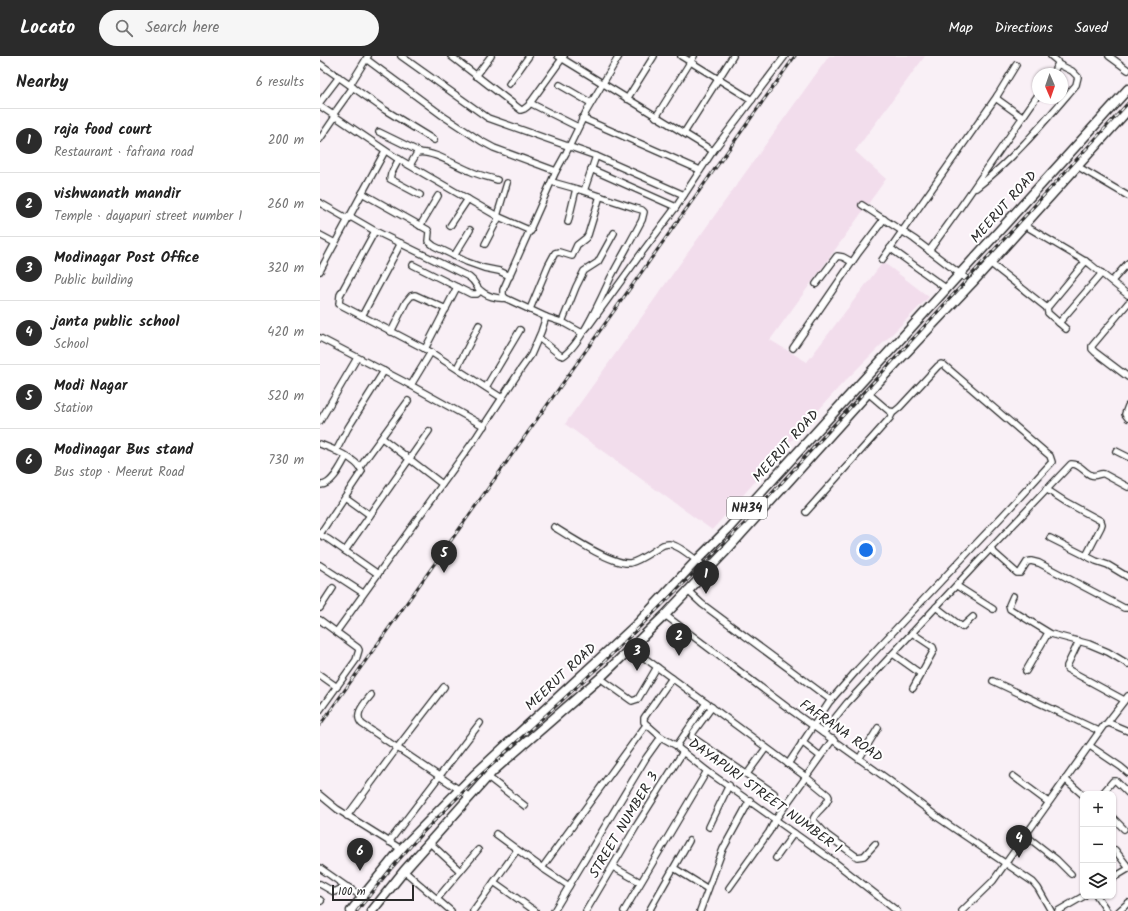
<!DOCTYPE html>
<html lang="en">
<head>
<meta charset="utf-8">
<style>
  :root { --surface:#fff; --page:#f6f6f6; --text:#222; --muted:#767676; --line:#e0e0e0; --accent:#2b2b2b }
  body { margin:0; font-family:Kalam,sans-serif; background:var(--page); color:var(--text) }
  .controls { position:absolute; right:12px; bottom:12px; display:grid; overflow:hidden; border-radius:8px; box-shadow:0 1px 3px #0004 }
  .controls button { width:36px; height:36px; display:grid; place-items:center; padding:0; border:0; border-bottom:1px solid var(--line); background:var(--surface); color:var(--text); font:20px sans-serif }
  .compass { position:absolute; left:712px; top:12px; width:36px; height:36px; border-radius:50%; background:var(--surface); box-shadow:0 1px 3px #0004; rotate:178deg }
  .scale { position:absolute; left:12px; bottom:10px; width:82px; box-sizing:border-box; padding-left:4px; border:2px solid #2b2b2b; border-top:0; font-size:11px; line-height:14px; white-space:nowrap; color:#2b2b2b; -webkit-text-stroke:3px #fff; paint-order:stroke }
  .you { position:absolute; left:546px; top:494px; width:14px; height:14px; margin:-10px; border:3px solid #fff; border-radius:50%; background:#1a73e8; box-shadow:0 0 0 6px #1a73e833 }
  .badge { display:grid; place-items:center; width:26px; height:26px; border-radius:50%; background:var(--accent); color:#fff; font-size:13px; font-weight:700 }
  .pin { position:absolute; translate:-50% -33px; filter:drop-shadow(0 1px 2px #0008) }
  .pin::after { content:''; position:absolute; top:21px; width:14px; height:12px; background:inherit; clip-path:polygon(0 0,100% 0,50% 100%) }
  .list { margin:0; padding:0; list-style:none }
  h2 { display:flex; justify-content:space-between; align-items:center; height:52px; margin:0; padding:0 16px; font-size:17px }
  h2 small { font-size:13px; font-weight:400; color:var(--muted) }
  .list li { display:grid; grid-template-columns:26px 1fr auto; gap:12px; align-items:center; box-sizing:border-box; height:64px; padding:0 16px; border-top:1px solid var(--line) }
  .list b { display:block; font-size:15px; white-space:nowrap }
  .list p { margin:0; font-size:13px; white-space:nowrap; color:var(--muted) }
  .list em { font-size:13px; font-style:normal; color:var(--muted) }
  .icon { flex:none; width:22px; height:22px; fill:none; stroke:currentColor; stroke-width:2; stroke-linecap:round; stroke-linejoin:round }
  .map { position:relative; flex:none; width:808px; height:855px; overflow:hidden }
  header { display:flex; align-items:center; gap:24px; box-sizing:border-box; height:56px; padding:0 20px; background:var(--accent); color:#fff }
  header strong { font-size:19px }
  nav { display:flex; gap:22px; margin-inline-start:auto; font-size:14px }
  .search { width:280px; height:36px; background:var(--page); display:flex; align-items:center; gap:10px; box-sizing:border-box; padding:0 14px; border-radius:22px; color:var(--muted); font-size:15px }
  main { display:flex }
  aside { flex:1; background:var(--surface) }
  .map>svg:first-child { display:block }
  .built { fill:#f2ddec }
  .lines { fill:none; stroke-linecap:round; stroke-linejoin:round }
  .minor-casing { stroke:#2b2b2b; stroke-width:8 }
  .highway-casing { stroke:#2b2b2b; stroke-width:11 }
  .minor { stroke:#fff; stroke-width:5.5 }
  .highway { stroke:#fff; stroke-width:8 }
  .rail-casing { stroke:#2b2b2b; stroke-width:3 }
  .rail { stroke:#fff; stroke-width:1.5; stroke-dasharray:4.5; stroke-linecap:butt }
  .labels { text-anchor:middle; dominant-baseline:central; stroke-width:4; stroke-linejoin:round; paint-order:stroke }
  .shield { fill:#fff; stroke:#6b6b6b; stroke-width:1 }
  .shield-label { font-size:13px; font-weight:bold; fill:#2b2b2b }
  .street-label { font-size:14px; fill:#2b2b2b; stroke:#fff }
</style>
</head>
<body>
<header>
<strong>Locato</strong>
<div class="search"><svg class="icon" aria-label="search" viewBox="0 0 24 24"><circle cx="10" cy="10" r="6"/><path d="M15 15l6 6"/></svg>Search here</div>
<nav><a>Map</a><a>Directions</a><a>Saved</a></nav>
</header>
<main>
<aside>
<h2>Nearby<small>6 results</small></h2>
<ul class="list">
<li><span class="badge">1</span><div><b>raja food court</b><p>Restaurant · fafrana road</p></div><em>200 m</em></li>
<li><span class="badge">2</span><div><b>vishwanath mandir</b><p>Temple · dayapuri street number 1</p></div><em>260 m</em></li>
<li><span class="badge">3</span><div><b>Modinagar Post Office</b><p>Public building</p></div><em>320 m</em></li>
<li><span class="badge">4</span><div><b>janta public school</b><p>School</p></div><em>420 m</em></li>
<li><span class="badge">5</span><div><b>Modi Nagar</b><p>Station</p></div><em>520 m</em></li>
<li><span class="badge">6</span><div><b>Modinagar Bus stand</b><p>Bus stop · Meerut Road</p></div><em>730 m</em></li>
</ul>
</aside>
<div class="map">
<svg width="808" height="855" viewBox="0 0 808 855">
  <rect width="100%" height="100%" fill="#f9f0f6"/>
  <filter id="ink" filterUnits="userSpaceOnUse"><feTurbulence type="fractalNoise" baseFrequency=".025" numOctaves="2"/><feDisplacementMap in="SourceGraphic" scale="8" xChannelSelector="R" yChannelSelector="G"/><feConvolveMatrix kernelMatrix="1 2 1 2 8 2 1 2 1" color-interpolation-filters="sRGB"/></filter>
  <g filter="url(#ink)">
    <polygon class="built" points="509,0 605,0 535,95 566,123 450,284 487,306 563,206 609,241 520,330 392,474 245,368"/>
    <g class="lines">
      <g class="minor-casing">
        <g id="minor">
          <polyline points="81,0 168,62 276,100 364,139"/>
          <polyline points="131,0 201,54 204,53 208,50 244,0"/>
          <polyline points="238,0 393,95"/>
          <polyline points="361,0 432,44"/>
          <polyline points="731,0 737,5 738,8 732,18"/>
          <polyline points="789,0 808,14"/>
          <polyline points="46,3 123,60 161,85 174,92 236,115"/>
          <polyline points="0,8 65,54 114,84"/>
          <polyline points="696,9 677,40 677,43 702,61"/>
          <polyline points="156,20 171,0"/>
          <polyline points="189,28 209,0"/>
          <polyline points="30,29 48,0"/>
          <polyline points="240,29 271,47"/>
          <polyline points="307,43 334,0"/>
          <polyline points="0,46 19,21"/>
          <polyline points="210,47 258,71"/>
          <polyline points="0,50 75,101 177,160 211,175"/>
          <polyline points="13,59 33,31"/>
          <polyline points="336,61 374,0"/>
          <polyline points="262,62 380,114"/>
          <polyline points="59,76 100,96"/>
          <polyline points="364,77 413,0"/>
          <polyline points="0,83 15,61"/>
          <polyline points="79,103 71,118 70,123 100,139"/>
          <path d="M90,109L97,97C110,93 137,110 150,115C158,119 168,121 177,124"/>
          <polyline points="757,110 808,140"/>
          <polyline points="271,113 356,151"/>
          <path d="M656,132C694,103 725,65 756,29L758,21L752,15L738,8"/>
          <polyline points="264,135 276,100"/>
          <polyline points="42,137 108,174 109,176 108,185 114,190 147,206 164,212 179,215 190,220"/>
          <polyline points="0,147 28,163"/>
          <polyline points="542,149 594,183 652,227"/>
          <path d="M29,160L55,175L149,221C157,227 155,230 160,234C166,240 177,243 185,242"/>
          <polyline points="177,160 187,127"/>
          <polyline points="248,166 256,133"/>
          <polyline points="704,169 770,208 808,239"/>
          <polyline points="100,170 118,140"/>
          <polyline points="130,170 148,143"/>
          <polyline points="55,175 20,239 19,248 109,295 182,342"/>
          <polyline points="0,179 15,187"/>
          <polyline points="165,188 179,161"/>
          <polyline points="570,192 627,233"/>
          <polyline points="609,195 637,156 718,39"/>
          <polyline points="134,200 150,174"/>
          <polyline points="562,204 677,40"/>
          <polyline points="670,207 727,252"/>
          <polyline points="93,209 151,238 157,238 160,235"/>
          <polyline points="0,215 65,95"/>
          <polyline points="792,225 808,207"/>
          <polyline points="496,228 517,200 523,201 532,206"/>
          <polyline points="808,247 772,290 772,293 775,296 808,321"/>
          <polyline points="210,253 228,210 235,197 239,196 252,200 257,189 266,182 268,179 280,140"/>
          <polyline points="42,260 81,187"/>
          <polyline points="226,261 244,267 262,277 270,268 320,199 356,151 393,95 465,0"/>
          <polyline points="242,266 256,231 264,215 278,206 294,177"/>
          <polyline points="739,267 782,217"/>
          <polyline points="746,273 728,257 727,252 766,205"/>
          <polyline points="71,276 86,246 91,240 95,239 126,253"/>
          <polyline points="0,282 83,325 164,370"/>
          <path d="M219,282L240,299L243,300C262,287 281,242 291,221C301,202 312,183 322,164L324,156L322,154L315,152L264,135L232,126"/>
          <polyline points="473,292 539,196 564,163"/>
          <polyline points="105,293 137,231"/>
          <polyline points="137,312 159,269"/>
          <polyline points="91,329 111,296"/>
          <polyline points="166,331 200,274"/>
          <polyline points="808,350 805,358 808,362"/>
          <polyline points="0,365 37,302"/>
          <polyline points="62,382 122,428"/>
          <path d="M0,388C11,392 37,403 42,415L0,478"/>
          <polyline points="16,395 28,372 64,315"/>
          <polyline points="796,395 808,401"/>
          <polyline points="40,411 88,345"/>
          <path d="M1,429C12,429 21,410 26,401"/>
          <polyline points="726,433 746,446 781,465 782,468 781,471 766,500"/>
          <polyline points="25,441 50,459"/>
          <polyline points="486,456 570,362 573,356"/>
          <path d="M234,471C250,481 292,509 310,507C320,505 334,494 343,489C347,488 350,487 353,489C363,492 379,507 388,513"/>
          <polyline points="0,479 8,483 58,518"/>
          <polyline points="730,482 776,505 788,509 808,521"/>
          <polyline points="670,493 697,517 700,517 707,506 711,505 719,507 804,552 808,552"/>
          <polyline points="25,495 109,375"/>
          <polyline points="0,509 43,537"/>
          <polyline points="637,530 673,553"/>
          <polyline points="367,534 382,548 511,644"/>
          <polyline points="693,540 689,549 690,553 731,578 769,588 788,596 808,608"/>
          <polyline points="616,551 642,571 653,561"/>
          <polyline points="0,552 13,532"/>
          <polyline points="345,559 468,652 566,722 620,763 713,826 718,832 731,855"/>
          <polyline points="0,564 38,592 39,594 36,604 0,654"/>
          <polyline points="17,575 157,380 201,313 211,299 221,276 226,261 185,242 183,239 183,234 236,115 246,97 266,56 299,0"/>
          <polyline points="592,577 613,591 614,594 593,632"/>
          <polyline points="759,585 747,610 747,613 804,644"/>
          <polyline points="311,592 386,647 358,688 358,692 387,715 512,804 577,855"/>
          <polyline points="573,598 601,618"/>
          <polyline points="706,615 728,577"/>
          <polyline points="0,619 17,631"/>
          <polyline points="280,622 312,645 318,643 337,611"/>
          <polyline points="352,622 326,659 324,662 324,666 341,681 357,690"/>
          <polyline points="673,625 779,675"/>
          <path d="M51,639C45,647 33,658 42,668L150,741"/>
          <path d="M386,647L486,721L508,739L509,741C507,751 495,755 493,764L507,779L537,801L544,800L555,788"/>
          <polyline points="392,651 373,677 372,681 454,737"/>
          <polyline points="787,667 808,640"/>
          <path d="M503,677L527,647L656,508L751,408C759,407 764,416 771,419C776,421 779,417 784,418L808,431"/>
          <polyline points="482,686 500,700"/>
          <polyline points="770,690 801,711 808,717"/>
          <polyline points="539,703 558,672"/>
          <polyline points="468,708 510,645 538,613 686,456 732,406 730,400 724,395 624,309 621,308 618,310 580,351 574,356 569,355 548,337"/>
          <polyline points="427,718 446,692"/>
          <polyline points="693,720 728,746"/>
          <polyline points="168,721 205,750"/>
          <polyline points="745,723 763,739"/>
          <polyline points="782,738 793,725 796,725 808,737"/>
          <polyline points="0,739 17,753 81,793"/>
          <polyline points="27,760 77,692 124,631"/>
          <polyline points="793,762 804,773"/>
          <polyline points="389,771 409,729"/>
          <polyline points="176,778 225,814 249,830"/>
          <polyline points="705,779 737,804 751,818"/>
          <polyline points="69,786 160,667"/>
          <polyline points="109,786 140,815"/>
          <polyline points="795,794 808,811"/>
          <polyline points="456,802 474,777"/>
          <polyline points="293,811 320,826"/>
          <polyline points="0,812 27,831"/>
          <polyline points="222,812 326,669"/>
          <polyline points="354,812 388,833"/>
          <polyline points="84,815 131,855"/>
          <polyline points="793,822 808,813"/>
          <polyline points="174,826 215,855"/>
          <polyline points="0,828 14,836 25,831 28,831 42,841"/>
          <polyline points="409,832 449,776 456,763 513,683"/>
          <polyline points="777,840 787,855"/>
          <polyline points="117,843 158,794"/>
          <polyline points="0,844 1,845"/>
          <polyline points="153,855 197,794"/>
          <polyline points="234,855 326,702 341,681"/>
          <polyline points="266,855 317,769 363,696"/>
          <polyline points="304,855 387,715"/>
          <polyline points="329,855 369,785"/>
          <polyline points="380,855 403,793 430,744"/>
          <polyline points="642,855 673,825 784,669 789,667 808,675"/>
          <polyline points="738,855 764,840"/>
          <polyline points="799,855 808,847"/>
        </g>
      </g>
      <g class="highway-casing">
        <g id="highway">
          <polyline points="31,855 81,793 154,719 318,567 376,505 407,474 808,33"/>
          <polyline points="52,855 84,815 172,716 280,622 345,559 404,497 548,337 652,227 808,54"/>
        </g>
      </g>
      <use href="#minor" class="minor"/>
      <use href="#highway" class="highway"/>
      <g class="rail-casing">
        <g id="rail">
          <polyline points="0,669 475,0"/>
          <polyline points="37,855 69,815 103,776 152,727 285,605 424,468 808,47"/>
        </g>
      </g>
      <use href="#rail" class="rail"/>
    </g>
  </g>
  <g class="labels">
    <rect class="shield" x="407" y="441" width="40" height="22" rx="3"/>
    <g class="shield-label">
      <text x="427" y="452">NH34</text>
    </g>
    <g class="street-label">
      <text transform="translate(684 151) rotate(-48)">MEERUT ROAD</text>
      <text transform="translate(466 390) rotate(-48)">MEERUT ROAD</text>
      <text transform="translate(241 621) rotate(-43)">MEERUT ROAD</text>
      <text transform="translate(521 675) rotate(35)">FAFRANA ROAD</text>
      <text transform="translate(445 740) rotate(36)">DAYAPURI STREET NUMBER 1</text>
      <text transform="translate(304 769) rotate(-59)">STREET NUMBER 3</text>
    </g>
  </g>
</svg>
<div class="controls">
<button>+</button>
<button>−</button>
<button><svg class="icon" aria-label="layers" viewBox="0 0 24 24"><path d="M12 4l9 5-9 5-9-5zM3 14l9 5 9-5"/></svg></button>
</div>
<svg class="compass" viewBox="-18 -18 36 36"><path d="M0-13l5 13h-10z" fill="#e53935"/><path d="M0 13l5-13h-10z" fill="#767676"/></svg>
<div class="scale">100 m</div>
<div class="you"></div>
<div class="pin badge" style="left:386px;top:538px">1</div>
<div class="pin badge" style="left:359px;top:600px">2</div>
<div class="pin badge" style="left:317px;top:615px">3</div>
<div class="pin badge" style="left:699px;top:802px">4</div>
<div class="pin badge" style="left:124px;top:517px">5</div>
<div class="pin badge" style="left:40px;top:815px">6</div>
</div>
</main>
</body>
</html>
